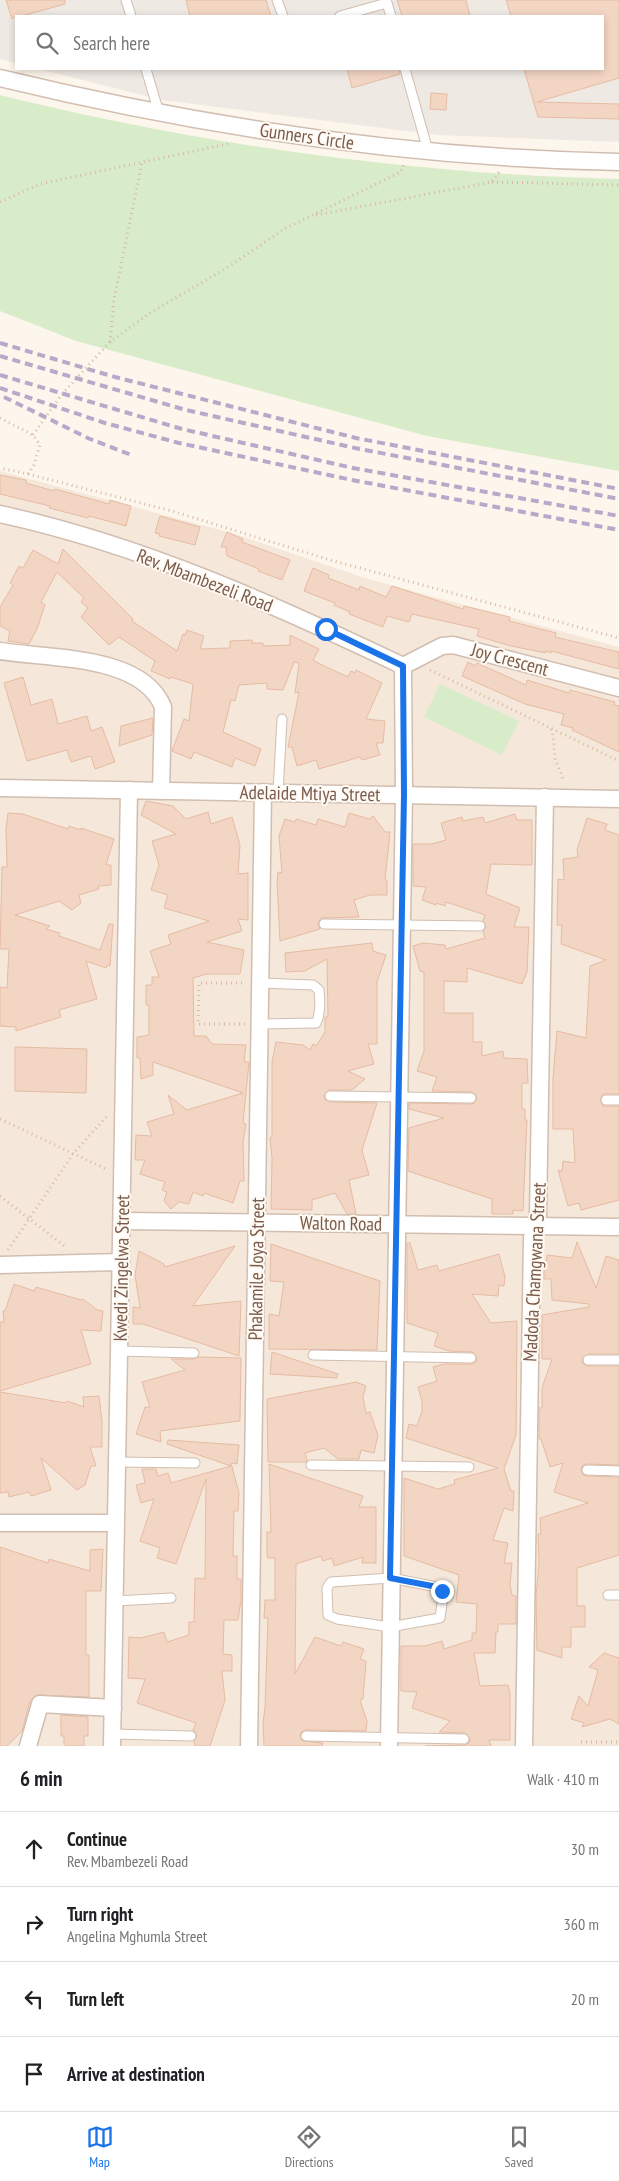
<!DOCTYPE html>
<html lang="en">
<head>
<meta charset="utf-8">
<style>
  :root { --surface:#fff; --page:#f2f2f2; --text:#202124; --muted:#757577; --line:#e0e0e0; --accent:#1a73e8 }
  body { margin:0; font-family:"PT Sans Narrow",sans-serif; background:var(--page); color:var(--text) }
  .stop { position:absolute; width:15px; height:15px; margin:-11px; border:4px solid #1a73e8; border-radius:50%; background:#fff }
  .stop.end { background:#1a73e8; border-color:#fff; box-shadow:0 1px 5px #0008 }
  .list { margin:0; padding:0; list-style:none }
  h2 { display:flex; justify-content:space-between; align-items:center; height:65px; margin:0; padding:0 20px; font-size:21px }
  h2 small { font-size:16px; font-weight:400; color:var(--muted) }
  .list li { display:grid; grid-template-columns:32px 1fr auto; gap:15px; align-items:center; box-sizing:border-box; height:75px; padding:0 20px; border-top:1px solid var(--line) }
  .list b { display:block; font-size:19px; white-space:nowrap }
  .list p { margin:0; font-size:16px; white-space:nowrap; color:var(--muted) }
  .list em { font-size:16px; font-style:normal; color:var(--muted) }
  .icon { flex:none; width:28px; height:28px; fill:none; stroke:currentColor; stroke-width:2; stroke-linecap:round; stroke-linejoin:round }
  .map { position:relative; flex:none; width:619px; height:1746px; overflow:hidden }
  .search { position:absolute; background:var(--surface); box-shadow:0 2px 8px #0003; left:15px; right:15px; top:15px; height:55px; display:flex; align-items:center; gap:12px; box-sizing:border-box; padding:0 18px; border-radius:0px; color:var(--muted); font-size:19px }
  .sheet { height:365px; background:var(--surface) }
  nav { display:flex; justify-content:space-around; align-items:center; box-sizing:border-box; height:70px; border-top:1px solid var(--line); background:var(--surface); font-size:14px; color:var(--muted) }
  nav a { display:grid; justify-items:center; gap:2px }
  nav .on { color:var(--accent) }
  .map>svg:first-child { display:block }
  .residential { fill:#f5e8da }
  .industrial { fill:#efe9e4 }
  .green { fill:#d8ecc9 }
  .building { fill:#f3d5c3; stroke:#e6bba3 }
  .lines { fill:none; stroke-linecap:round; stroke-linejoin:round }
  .service-casing { stroke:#d1beb0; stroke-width:11 }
  .minor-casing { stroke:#d1beb0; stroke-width:19 }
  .path { stroke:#d9b8a5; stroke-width:3; stroke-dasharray:1 4; stroke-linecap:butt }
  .service { stroke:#fff; stroke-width:9 }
  .minor { stroke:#fff; stroke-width:16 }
  .rail { stroke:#b9a8c9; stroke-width:4; stroke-dasharray:8 5; stroke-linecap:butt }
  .route { stroke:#1a73e8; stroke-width:6 }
  .labels { text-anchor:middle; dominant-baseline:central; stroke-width:4; stroke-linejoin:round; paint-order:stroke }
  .street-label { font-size:19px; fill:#7a5c4d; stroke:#fffaf3 }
</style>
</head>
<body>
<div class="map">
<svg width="619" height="1746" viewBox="0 0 619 1746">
  <rect width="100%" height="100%" fill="#fdf6ec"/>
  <polygon class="residential" points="0,471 235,534 365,578 619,647 619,1746 0,1746"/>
  <polygon class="industrial" points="0,0 619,0 619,142 438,135 162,100 39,69 603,69 603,16 16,16 16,63 0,59"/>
  <g class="green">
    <path d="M0,95C203,145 410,174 619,179V471L427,436L76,341L0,311Z"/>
    <polygon points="440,684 519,721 502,755 424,717"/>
  </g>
  <g class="building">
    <polygon points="6,0 65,0 65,4 22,16 16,16 12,19"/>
    <polygon points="186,0 266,0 271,16 190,16"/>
    <polygon points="397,0 466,0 470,16 402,16"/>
    <polygon points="506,0 619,0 619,78 537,102 619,104 619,119 538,117 524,69 603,69 603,16 511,16"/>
    <polygon points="347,69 399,69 400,74 352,88"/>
    <polygon points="431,93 447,94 446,110 430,109"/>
    <polygon points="0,475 26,480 26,483 54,491 55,489 109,504 110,500 131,506 126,526 89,516 88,518 49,508 50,506 0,494"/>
    <polygon points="160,516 200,527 195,545 159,536 160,534 155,533"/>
    <polygon points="227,532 243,539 242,542 290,560 282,580 258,571 259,569 227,556 226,547 221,547"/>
    <polygon points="63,549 133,619 132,621 177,651 183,634 185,635 187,630 204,636 200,649 230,648 230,641 252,640 252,643 263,643 263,646 290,645 290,635 319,649 313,660 320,664 348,677 351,671 355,673 356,670 382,683 366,719 385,721 383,743 376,743 380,755 362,760 360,757 319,769 316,760 297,766 292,747 288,747 299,692 295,693 299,663 294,662 283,690 267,689 267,683 239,685 235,701 231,700 223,732 261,749 255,766 235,758 232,767 194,752 191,759 172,751 184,719 189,721 193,684 171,677 170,679 151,671 155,661 119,637 109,645 81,617 88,608 81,602 84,598 57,572 41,602 45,605 37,629 29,644 8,641 10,631 0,626 0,607 13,585 10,583 19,566 23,568 33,550 58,564"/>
    <polygon points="313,568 329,575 328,578 359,590 360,586 386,597 392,586 463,609 464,606 510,617 509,621 556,633 555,637 619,652 619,669 551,651 551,653 546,651 546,653 511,646 477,636 479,629 412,614 409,622 387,616 383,627 349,614 350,612 334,605 335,603 304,591"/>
    <polygon points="468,662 475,666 477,663 526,685 527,680 569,693 570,690 615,702 614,705 619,706 619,752 572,730 573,728 561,725 564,714 525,704 462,676"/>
    <polygon points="23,677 31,705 52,699 58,724 87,716 91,731 102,727 115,762 95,769 91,756 71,762 67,750 27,761 4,683"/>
    <polygon points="153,718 152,735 119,746 121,726"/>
    <polygon points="146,801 173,806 186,819 208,812 211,824 232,817 240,845 238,874 248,873 248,920 238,919 242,931 207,942 244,950 240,974 207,974 193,978 194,1036 206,1036 212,1044 246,1045 244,1062 249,1062 243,1123 246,1124 243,1142 244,1181 240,1181 233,1203 204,1193 203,1196 193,1192 189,1204 179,1202 171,1209 164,1201 167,1192 162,1190 165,1182 140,1174 145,1160 135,1160 136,1135 152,1136 147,1122 174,1114 168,1095 187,1110 243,1093 153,1062 153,1075 141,1079 140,1058 137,1058 137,1037 149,1035 149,1005 146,1005 146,985 152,985 152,977 159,977 150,951 171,944 168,935 209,921 164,908 168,895 151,890 159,865 152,841 176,834 141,815"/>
    <polygon points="8,813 23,814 68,829 69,826 81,830 81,828 114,839 106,865 111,865 111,885 98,886 99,889 79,895 81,903 72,910 59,901 15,915 50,926 46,929 60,933 59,936 100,950 109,924 113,924 110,966 107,965 106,968 86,961 97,999 59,1010 61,1017 16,1031 16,1027 0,1026 0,987 7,988 9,949 0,949 2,867 7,867 6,829"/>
    <polygon points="349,813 369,819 373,816 385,832 390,832 385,880 387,880 387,895 370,895 354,900 359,917 321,918 318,923 320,929 280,941 277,882 278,872 282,873 279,836 285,819 295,822 296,819 316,825 318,819 345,827"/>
    <polygon points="515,814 517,820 532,820 532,865 491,864 486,894 520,908 514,927 529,927 527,972 522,984 467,968 467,982 444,981 444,1013 473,1013 473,1042 482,1042 482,1056 503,1051 504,1058 527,1059 528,1083 522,1083 522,1109 525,1109 525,1120 527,1120 523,1211 513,1210 513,1214 492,1214 492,1199 408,1171 409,1128 444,1118 409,1109 409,1103 471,1104 474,1103 477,1099 476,1095 472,1092 432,1091 437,1077 417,1071 424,1051 424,972 420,971 413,946 423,943 445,945 446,949 485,938 483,931 486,927 483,921 485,915 446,902 445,906 436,903 436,905 422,900 426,887 413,886 413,844 431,844 446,840 441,823 462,817 463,821 483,817 485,823"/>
    <polygon points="587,818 607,824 605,830 619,835 619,1094 603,1094 600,1100 603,1106 619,1106 619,1200 581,1210 579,1203 568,1206 558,1170 562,1171 563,1161 575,1163 573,1129 553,1129 553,1078 557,1031 586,1038 590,966 606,960 561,944 562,925 557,925 558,879 564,880 563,859 578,857 577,850"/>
    <polygon points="372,943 373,951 386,955 377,982 377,1044 368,1044 374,1064 348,1071 365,1079 352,1090 330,1090 324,1095 325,1099 330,1102 377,1103 362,1150 369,1175 349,1180 356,1214 347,1214 335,1193 312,1200 312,1210 271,1209 272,1158 270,1138 272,1137 272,1062 276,1042 303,1045 310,1050 313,1044 316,1046 325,1032 325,1017 328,1017 327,959 305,971 286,972 285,953"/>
    <polygon points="15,1047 87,1049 86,1093 15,1091"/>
    <polygon points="577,1242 596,1288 606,1256 619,1260 619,1354 588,1354 582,1360 583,1364 588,1366 619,1366 619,1465 587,1464 582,1466 581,1470 583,1475 587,1476 619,1477 619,1555 577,1568 577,1606 585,1606 585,1627 571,1627 571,1647 562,1647 562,1658 537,1650 536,1596 539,1563 538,1534 541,1534 540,1518 588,1503 554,1492 563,1463 550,1467 541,1439 539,1439 539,1408 542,1408 542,1388 552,1359 542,1359 542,1315 589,1307 589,1304 552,1300 551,1279 544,1279 544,1262 546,1262 547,1255 572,1258"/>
    <polygon points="407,1243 410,1243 418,1270 437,1265 439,1271 499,1254 505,1277 504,1286 499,1285 498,1296 472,1294 491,1323 517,1321 516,1435 504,1469 511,1491 514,1491 513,1511 504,1508 493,1540 508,1543 504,1563 512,1563 510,1584 512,1595 516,1596 516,1624 498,1624 498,1632 496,1632 495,1653 474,1653 480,1686 508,1685 510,1693 510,1740 489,1740 491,1746 425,1746 464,1745 469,1743 470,1739 465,1733 439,1732 450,1721 412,1708 417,1692 401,1691 401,1646 425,1646 442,1641 444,1649 472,1640 472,1633 476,1633 477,1604 456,1602 459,1575 404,1556 404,1478 438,1489 455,1484 454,1480 498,1468 406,1438 409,1424 417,1426 422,1411 422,1402 418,1387 437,1381 433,1367 444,1364 471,1364 476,1362 477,1358 472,1352 449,1351 434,1346 438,1333 407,1323"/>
    <polygon points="271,1244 380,1281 377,1350 269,1349 269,1314 279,1316 284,1282 270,1281"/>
    <polygon points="235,1246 193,1306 241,1301 239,1356 143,1324 133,1324 133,1307 140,1308 135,1275 139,1251 164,1264 165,1267"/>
    <polygon points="14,1284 34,1291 36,1287 81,1300 83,1299 97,1310 103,1311 101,1331 81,1330 91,1364 0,1391 0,1322 4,1322 3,1311 5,1311"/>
    <polygon points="272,1352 338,1374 337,1378 270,1374"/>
    <polygon points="199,1357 241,1358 240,1421 160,1431 161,1442 136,1434 145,1407 150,1407 142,1382 185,1370 171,1359 194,1359"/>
    <polygon points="356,1382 366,1386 363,1397 366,1413 370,1412 378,1435 374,1453 361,1450 359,1459 338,1459 324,1448 305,1453 307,1460 306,1462 268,1462 267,1399"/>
    <polygon points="0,1392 66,1403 67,1401 84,1407 83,1397 99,1396 102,1421 102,1447 90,1447 96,1466 91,1466 85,1485 77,1490 41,1458 51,1490 31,1496 29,1492 9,1497 8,1492 0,1493"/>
    <polygon points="168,1440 239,1445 237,1464 231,1463 239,1493 238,1511 234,1511 233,1556 237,1556 237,1579 241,1579 241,1600 238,1620 224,1620 223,1654 232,1655 232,1671 222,1671 225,1700 210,1746 195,1746 194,1741 197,1736 193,1730 196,1723 137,1703 145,1679 128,1678 129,1637 141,1638 164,1632 167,1642 189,1635 189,1622 194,1622 195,1578 205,1579 206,1479 176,1564 157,1558 160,1548 140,1541 154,1499 141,1503 136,1485 145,1483 142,1469 156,1469 158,1476 168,1473 171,1483 231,1466 167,1444"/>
    <polygon points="269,1464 363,1496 359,1507 376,1507 376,1563 362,1563 363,1557 334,1566 332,1558 323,1561 321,1556 296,1564 295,1674 315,1637 341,1646 343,1642 364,1649 360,1659 366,1661 363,1699 360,1700 367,1721 366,1731 306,1730 301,1732 300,1736 302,1741 323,1743 322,1746 264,1746 263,1723 265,1708 268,1618 264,1618 265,1600 275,1600 275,1558 268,1558 267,1555 267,1532 271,1532"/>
    <polygon points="0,1547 48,1563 49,1559 90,1571 90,1550 103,1549 101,1591 86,1591 86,1655 89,1655 89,1697 36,1695 30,1701 22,1731 7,1746 0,1746"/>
    <polygon points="604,1653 619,1658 619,1724 610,1719 582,1727 584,1723 571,1719 579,1696 588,1706 598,1670 589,1667"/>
    <polygon points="61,1715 88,1717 88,1736 84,1736 84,1746 66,1746 64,1744 64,1736 61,1736"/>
  </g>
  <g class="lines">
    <g class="service-casing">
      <g id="service">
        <polyline points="126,0 131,16"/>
        <polyline points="277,0 283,16"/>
        <polyline points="386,0 391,16"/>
        <polyline points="340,16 387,3"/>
        <polyline points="146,69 159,113"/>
        <polyline points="405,69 428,151"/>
        <polyline points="278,793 282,719"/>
        <polyline points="324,924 480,926"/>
        <path d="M261,983L313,985L319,990C320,999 321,1014 316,1023L261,1024"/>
        <polyline points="330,1096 471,1098"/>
        <polyline points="606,1100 619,1100"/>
        <polyline points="119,1351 194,1353"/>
        <polyline points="313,1355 471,1358"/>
        <polyline points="588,1360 619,1360"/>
        <polyline points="117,1462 195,1463"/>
        <polyline points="311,1465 469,1467"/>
        <polyline points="587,1470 619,1471"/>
        <polygon points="391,1578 432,1586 442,1591 443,1596 440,1618 390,1627 337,1619 328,1615 327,1588 331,1582"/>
        <polyline points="608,1595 619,1595"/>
        <polyline points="115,1601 171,1598"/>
        <polyline points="113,1734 191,1736"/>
        <polyline points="306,1736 464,1739"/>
      </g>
    </g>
    <g class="minor-casing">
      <g id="minor">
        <path d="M0,78C202,127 411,158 619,162"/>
        <path d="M0,514C142,545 273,604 403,666"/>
        <path d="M0,651C47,659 142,654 163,707L161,791"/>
        <polyline points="403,666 442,646 453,645 619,688"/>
        <polyline points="0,788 619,799"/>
        <polyline points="122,1221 619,1227"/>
        <polyline points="0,1265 121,1262"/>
        <polyline points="0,1523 115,1523"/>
        <polyline points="28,1746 40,1704 113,1708"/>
        <polyline points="112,1746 129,790"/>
        <polyline points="249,1746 263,792"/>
        <polyline points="389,1746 404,795 403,666"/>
        <polyline points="524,1746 532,1238 538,1215 545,797"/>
      </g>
    </g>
    <g class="path">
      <polyline points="492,182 619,185"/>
      <polyline points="0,202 40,184 232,143"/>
      <polyline points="316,215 492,182 499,172"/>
      <polyline points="110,342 114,299 142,163"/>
      <polyline points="0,418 33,435 40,445 34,465 28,474 0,468"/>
      <polyline points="33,435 62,394 110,342 150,313 225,269 286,228 401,172 404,164"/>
      <polyline points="28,474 172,511 330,560 619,638"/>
      <polyline points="430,670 619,761"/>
      <path d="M551,729C555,739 553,747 555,758C557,767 563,773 563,782"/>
      <polyline points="245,1024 198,1024 199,983 245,983"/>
      <polyline points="0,1119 108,1170"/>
      <polyline points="0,1196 67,1248"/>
      <polyline points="8,1250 73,1154 107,1116"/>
      <polyline points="581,1742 619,1742"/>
    </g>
    <use href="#service" class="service"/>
    <use href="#minor" class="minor"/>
    <g class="rail">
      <polyline points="0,343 115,377 356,438 619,489"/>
      <polyline points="0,356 186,410 355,448 619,499"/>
      <polyline points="0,375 182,429 353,468 619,516"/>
      <polyline points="0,388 105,423 179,443 352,480 619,530"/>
      <polyline points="4,397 90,439 134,456"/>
    </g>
  </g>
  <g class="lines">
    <polyline class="route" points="326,629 403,666 404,795 390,1578 432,1586 442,1591"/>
  </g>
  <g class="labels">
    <g class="street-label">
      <text transform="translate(307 136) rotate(8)">Gunners Circle</text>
      <text transform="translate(205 580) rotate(21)">Rev. Mbambezeli Road</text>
      <text transform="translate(510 659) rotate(15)">Joy Crescent</text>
      <text transform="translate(310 793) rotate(1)">Adelaide Mtiya Street</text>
      <text transform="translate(341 1223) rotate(1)">Walton Road</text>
      <text transform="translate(121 1268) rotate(-89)">Kwedi Zingelwa Street</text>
      <text transform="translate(256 1269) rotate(-89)">Phakamile Joya Street</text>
      <text transform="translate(534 1272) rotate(-87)">Madoda Chamgwana Street</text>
    </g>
  </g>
</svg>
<div class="stop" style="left:326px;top:629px"></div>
<div class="stop end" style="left:442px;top:1591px"></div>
<div class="search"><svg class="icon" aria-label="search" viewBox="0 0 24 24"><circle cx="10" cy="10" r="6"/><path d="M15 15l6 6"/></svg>Search here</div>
</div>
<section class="sheet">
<h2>6 min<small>Walk · 410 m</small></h2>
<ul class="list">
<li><svg class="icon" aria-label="ahead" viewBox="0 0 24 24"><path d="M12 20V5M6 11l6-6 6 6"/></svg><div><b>Continue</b><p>Rev. Mbambezeli Road</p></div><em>30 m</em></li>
<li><svg class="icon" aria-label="right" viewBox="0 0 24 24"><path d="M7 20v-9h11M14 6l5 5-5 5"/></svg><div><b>Turn right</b><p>Angelina Mghumla Street</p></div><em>360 m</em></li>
<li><svg class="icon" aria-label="left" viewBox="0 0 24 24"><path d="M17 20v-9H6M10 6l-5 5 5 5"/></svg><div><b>Turn left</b></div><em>20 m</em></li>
<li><svg class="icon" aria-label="arrive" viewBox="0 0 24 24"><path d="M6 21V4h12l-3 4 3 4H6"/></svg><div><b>Arrive at destination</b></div></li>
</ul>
</section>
<nav>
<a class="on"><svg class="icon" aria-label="map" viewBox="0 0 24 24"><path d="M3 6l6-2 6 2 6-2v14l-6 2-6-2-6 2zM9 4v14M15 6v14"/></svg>Map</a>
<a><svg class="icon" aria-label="directions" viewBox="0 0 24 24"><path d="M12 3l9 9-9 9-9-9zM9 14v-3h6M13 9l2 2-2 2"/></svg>Directions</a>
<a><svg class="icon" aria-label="saved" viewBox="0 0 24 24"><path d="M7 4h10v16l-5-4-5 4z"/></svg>Saved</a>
</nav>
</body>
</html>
